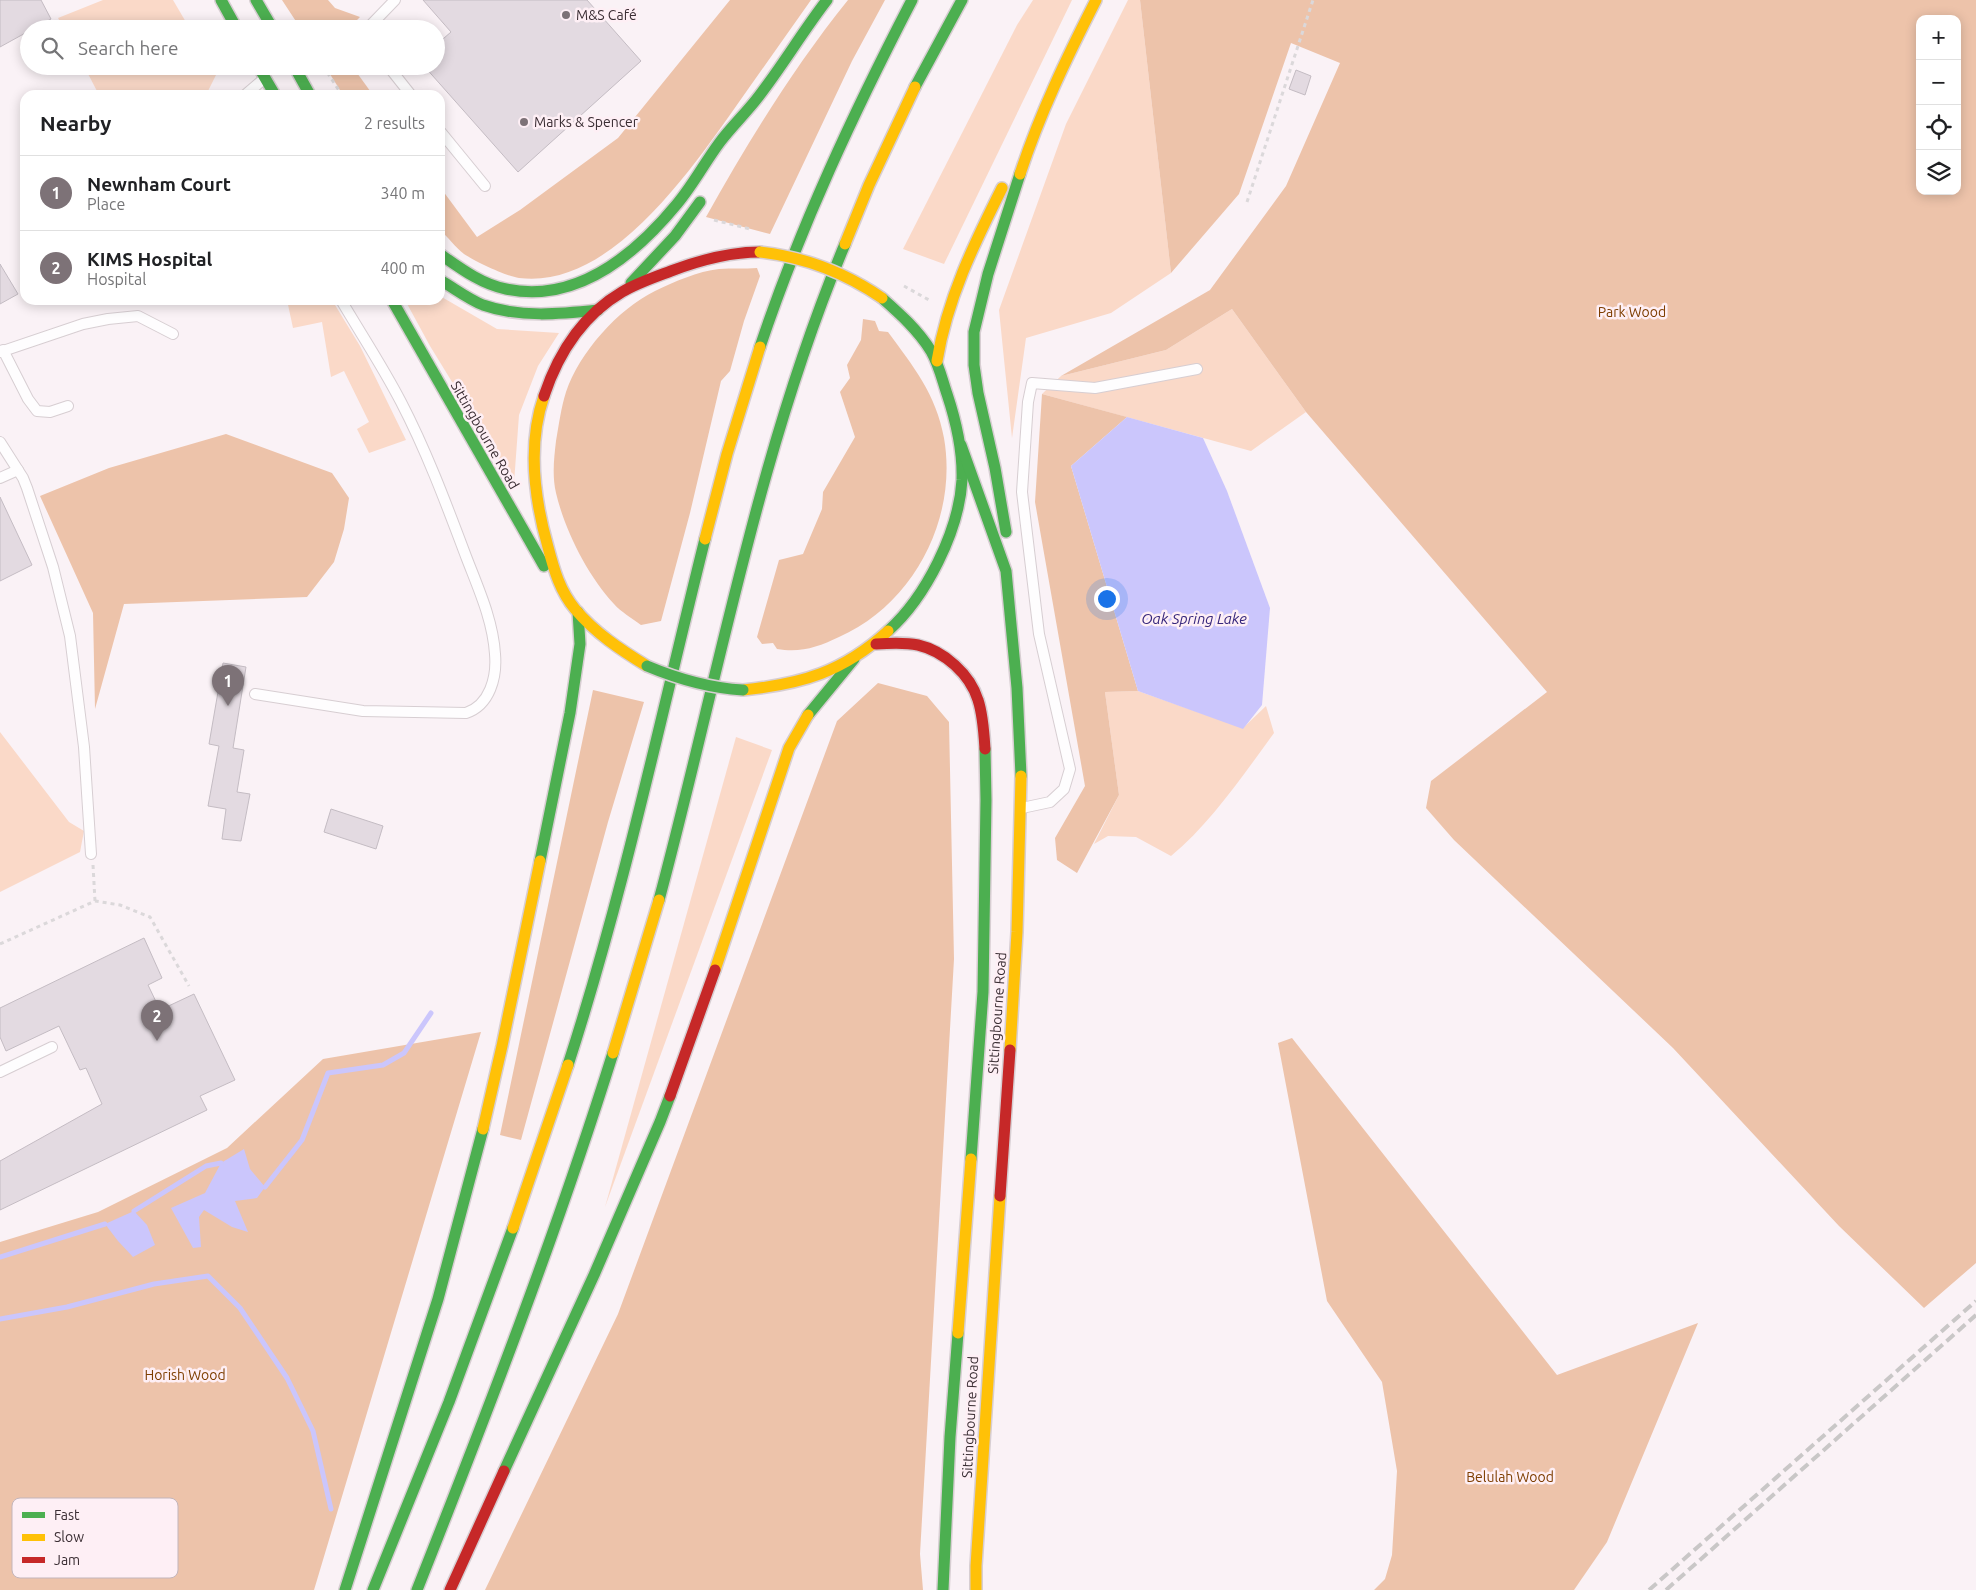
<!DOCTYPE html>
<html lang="en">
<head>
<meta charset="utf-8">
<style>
  :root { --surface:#fff; --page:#f2f2f2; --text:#202124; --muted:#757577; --line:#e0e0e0; --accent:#7d7277 }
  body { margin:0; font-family:Ubuntu,sans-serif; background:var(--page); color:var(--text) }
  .controls { position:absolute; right:15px; top:15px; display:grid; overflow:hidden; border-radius:10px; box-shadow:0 2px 12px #0003 }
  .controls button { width:45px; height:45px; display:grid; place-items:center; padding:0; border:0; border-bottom:1px solid var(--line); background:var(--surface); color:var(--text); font:25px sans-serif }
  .you { position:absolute; left:1106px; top:598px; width:18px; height:18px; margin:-12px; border:4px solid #fff; border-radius:50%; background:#1a73e8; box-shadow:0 0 0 8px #1a73e833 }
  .badge { display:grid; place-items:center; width:32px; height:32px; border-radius:50%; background:var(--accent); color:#fff; font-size:16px; font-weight:700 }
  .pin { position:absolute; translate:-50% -41px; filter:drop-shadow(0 1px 2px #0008) }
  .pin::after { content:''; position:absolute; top:26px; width:18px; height:15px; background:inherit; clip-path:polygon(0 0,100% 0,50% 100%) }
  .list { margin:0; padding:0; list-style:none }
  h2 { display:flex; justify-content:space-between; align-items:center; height:65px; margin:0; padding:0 20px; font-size:21px }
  h2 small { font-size:16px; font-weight:400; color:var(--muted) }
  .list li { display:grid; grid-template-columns:32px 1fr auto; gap:15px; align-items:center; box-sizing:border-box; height:75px; padding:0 20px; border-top:1px solid var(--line) }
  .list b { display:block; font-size:19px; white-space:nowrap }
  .list p { margin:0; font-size:16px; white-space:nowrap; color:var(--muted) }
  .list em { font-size:16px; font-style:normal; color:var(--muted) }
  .icon { flex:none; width:28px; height:28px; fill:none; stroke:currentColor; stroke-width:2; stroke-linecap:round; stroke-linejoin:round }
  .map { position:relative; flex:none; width:1976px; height:1590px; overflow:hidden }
  .search { position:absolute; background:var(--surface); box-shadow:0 2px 12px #0003; left:20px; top:20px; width:425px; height:55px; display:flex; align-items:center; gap:12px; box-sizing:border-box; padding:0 18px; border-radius:28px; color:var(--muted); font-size:19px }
  .panel { position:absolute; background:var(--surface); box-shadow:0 2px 12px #0003; left:20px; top:90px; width:425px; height:215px; border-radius:15px }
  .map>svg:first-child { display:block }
  .green { fill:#fad9c8 }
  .forest { fill:#edc3aa; fill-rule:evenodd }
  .water { fill:#cbc6fc }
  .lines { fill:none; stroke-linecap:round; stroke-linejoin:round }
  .stream { stroke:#cbc6fc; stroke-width:5 }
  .building { fill:#e3dae1; stroke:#c4bcc3 }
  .lane-casing { stroke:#d7ced2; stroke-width:12 }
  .fast-casing { stroke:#d7ced2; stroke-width:14 }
  .slow-casing { stroke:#d7ced2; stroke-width:14 }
  .jam-casing { stroke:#d7ced2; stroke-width:14 }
  .path { stroke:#dbd8da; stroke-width:3; stroke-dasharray:4 4; stroke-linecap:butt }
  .lane { stroke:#fefdfe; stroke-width:10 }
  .fast { stroke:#4caf50; stroke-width:11 }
  .slow { stroke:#ffc107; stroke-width:11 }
  .jam { stroke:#c62828; stroke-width:11 }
  .rail { stroke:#c9c7c7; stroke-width:4; stroke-dasharray:10 5; stroke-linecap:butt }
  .fast-bridge-casing { stroke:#d7ced2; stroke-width:14; stroke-linecap:butt }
  .slow-bridge-casing { stroke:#d7ced2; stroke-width:14; stroke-linecap:butt }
  .fast-bridge { stroke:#4caf50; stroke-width:11 }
  .slow-bridge { stroke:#ffc107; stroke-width:11 }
  .poi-dot { fill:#7d7277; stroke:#feeff5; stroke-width:2 }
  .labels { text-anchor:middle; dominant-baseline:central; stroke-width:5; stroke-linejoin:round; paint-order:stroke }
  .poi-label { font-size:14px; fill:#3a2d33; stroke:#feeff5; text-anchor:start }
  .park-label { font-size:14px; fill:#7e3e00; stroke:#feeff5 }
  .street-label { font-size:14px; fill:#3a2d33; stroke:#feeff5 }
  .water-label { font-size:15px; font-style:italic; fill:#37277c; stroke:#feeff5 }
  .key { fill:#feeff5; stroke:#c3b5bb; stroke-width:1 }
  .key-label { font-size:14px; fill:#3a2d33 }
</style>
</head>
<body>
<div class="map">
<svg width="1976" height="1590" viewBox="0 0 1976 1590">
  <rect width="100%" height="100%" fill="#faf2f6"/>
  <g class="green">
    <polygon points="103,0 173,0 190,29 64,29 58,18"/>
    <polygon points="1033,0 1072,0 944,264 903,249 1017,25"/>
    <polygon points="1128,0 1140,0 1171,273 1111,313 1026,338 1012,438 999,310 1066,124"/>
    <polygon points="84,66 211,66 216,75 206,95 99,95"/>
    <polygon points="440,296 497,329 559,333 538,366 519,415 514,483 430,346 405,300 440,300"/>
    <polygon points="287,300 332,300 360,346 406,440 369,453 357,429 369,422 344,371 331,377 322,322 293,328"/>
    <polygon points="1232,309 1306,412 1251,451 1042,394 1061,376 1166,350"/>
    <path d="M1138,691L1243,728L1266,706L1274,733C1244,774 1210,824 1171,856L1136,837L1108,836L1094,844L1119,795L1105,692Z"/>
    <polygon points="0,732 69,822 84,831 80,852 0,892"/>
    <polygon points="736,737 772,750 605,1207"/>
  </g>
  <g class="forest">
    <polygon points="282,0 328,0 335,8 360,17 348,29 301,29"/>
    <path d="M730,0H811C787,34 763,68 739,102C693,167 611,290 519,278C506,276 476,262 464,254C455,247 448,237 440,230V187L477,237L520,210L618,138Z"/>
    <path d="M848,0H885L852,61L770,234L706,217C748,142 794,67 848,0Z"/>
    <path d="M1140,0H1976V1263L1924,1308L1839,1226L1673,1048L1454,840L1426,808L1431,781L1547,692L1306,412L1232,309L1166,350L1061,376L1210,290L1286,186L1340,63L1291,43L1239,194L1171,273ZM1920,19H1957V191H1920Z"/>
    <polygon points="325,66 352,66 373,95 343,95"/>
    <path d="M757,268L760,276L744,321L730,371L721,381L690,513L661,621L641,625C632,618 621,612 614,604C588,576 565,531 556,493C552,476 554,458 556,441C559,424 561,408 566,392C579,353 618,309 655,291C674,282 698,271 719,269C732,268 745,269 757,268Z"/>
    <path d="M863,319L875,321L879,331L888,332C913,366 936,394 944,438C958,518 914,604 839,637C818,647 801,653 777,649L773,643L762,644L757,637L779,560L803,554L822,509L823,492L855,437L840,392L850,378L847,365L861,340Z"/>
    <polygon points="1042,394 1127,417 1071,466 1138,691 1105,692 1119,795 1077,873 1057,860 1055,838 1085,786 1035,502"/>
    <polygon points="226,434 332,473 349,498 344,529 334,562 307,597 124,604 95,709 93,613 40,496 109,468"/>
    <polygon points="878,683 927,696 949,722 954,959 920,1554 923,1590 485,1590 618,1314 837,721"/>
    <polygon points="593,690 644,702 608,822 521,1140 500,1135"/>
    <polygon points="481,1032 314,1590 0,1590 0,1242 98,1212 227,1148 323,1059"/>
    <polygon points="1292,1038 1557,1375 1698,1323 1607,1542 1574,1590 1374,1590 1385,1579 1392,1555 1397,1471 1382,1382 1327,1301 1278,1043"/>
  </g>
  <g class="water">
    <polygon points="1127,417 1203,438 1227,491 1270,608 1262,705 1243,729 1138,691 1071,466"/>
    <polygon points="244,1149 250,1169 265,1187 257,1198 235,1201 248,1232 232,1227 204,1210 199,1217 201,1247 193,1248 171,1208 205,1193 221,1163"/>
    <polygon points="134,1211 147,1225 155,1245 133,1257 118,1241 105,1224"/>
  </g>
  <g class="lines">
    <g class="stream">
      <polyline points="265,1187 302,1140 328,1073 383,1065 404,1053 431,1013"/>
      <polyline points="134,1211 206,1166 221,1163"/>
      <polyline points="0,1257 105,1224"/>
      <polyline points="0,1319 67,1307 154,1284 208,1276 240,1308 287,1378 313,1431 331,1509"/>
    </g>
  </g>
  <g class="building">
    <polygon points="0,0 41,0 51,19 33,29 29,29 29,31 0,47"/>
    <polygon points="423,0 587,0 641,61 518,172 424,66 436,66 436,45 451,32"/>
    <polygon points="1296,70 1311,76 1305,95 1289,89"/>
    <polygon points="0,264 18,294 0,304"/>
    <polygon points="0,497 32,565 0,581"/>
    <polygon points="223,663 246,667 233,748 244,750 237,792 250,794 241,841 222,839 226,809 208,806 219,746 209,744"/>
    <polygon points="331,809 383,826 376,849 324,832"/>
    <polygon points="144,938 162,978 148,985 160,1010 194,994 235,1080 200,1096 207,1110 0,1210 0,1161 102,1104 86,1068 80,1070 59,1026 6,1051 0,1037 0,1008"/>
  </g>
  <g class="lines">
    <g class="lane-casing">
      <g id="lane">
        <polyline points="367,29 395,0"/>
        <polyline points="388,66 411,95"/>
        <polyline points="245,95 265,78"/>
        <polyline points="440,131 485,186"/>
        <polyline points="3,350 28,399 37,411 50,412 68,406"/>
        <polyline points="0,352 83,324 108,319 138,316 173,334"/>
        <polyline points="0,442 23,478 27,488 53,567 70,636 84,747 91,854"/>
        <polyline points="0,478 18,470"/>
        <path d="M255,694L363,711L466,713C490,705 497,677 495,654C493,621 479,590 467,559C447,506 427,452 401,402C383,367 361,334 341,300"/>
        <polyline points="1022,808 1050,802 1064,789 1070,769 1039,634 1022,492 1028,402 1032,383 1095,388 1197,369"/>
        <polyline points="0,1072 52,1047"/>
      </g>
    </g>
    <g class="fast-casing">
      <g id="fast">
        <polyline points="221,0 237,29"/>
        <polyline points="256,0 273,29"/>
        <polyline points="258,66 275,95"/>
        <polyline points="294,66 310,95"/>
        <polyline points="915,87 962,0"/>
        <path d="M440,254C460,268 481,284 506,289C577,304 635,255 677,204C693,185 705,162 720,142C732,126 747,112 759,96C783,65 803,31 827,0"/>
        <path d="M440,280C454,288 468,299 483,305C520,318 560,314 598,310"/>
        <polyline points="631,283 675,236 700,202"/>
        <path d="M882,298C900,314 918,330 931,351C939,365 942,379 947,394C956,421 963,450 962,480C959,531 926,597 888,631"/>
        <polyline points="392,300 544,566"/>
        <path d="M760,347C800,227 854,112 912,0"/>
        <polyline points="961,445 1006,571 1017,688 1021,776"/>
        <polyline points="1006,532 995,468 978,393 974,365 974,332 988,274 1020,174"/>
        <polyline points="808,715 854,659"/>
        <polyline points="540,861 570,713 580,644 578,612"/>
        <path d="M659,900C718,680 757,454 845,244"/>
        <path d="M568,1065C624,892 661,715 705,539"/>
        <polyline points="971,1159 983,992 986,800 985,749"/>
        <polyline points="504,1471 594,1275 660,1122 670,1096"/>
        <polyline points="345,1590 438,1299 483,1129"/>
        <polyline points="373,1590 449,1402 513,1228"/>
        <path d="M417,1590C487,1413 556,1235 613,1053"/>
        <polyline points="943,1590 950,1437 958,1333"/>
      </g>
    </g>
    <g class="slow-casing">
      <g id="slow">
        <path d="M1020,174C1040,113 1067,57 1096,0"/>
        <polyline points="845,244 869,185 915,87"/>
        <path d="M937,361C947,299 974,244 1002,188"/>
        <path d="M544,396C527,445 534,498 548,547C554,570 560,591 575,609C595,633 621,650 647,666"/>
        <polyline points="705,539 727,454 760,347"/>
        <path d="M743,690C802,684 843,672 888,631"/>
        <polyline points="715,970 789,748 808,715"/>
        <polyline points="1010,1050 1017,932 1021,776"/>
        <polyline points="613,1053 659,900"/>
        <polyline points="483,1129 502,1046 540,861"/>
        <polyline points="513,1228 568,1065"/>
        <polyline points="958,1333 971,1159"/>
        <polyline points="976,1590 976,1566 1000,1196"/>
      </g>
    </g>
    <g class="jam-casing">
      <g id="jam">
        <path d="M544,396C558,354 583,315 622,292C637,283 655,277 671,271C700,260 729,252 760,252"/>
        <path d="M876,644C890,643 904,642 918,645C944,651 970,674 978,700C983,715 984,733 985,749"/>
        <polyline points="670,1096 715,970"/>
        <polyline points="1000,1196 1010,1050"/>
        <polyline points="450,1590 504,1471"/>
      </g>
    </g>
    <g class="path">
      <polyline points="323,66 342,95"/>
      <polyline points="1247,202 1313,0"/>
      <polyline points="714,220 750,229"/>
      <polyline points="904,286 929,300"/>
      <polyline points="93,865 95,901"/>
      <polyline points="0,944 95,901 120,905 150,917 189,986"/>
    </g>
    <use href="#lane" class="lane"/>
    <use href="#fast" class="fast"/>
    <use href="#slow" class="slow"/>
    <use href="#jam" class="jam"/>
    <g class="rail">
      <polyline points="1649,1590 1976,1301"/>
      <polyline points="1666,1590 1976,1315"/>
    </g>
    <g class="fast-bridge-casing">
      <path id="fast-bridge" d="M647,666C678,679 709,688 743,690"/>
    </g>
    <g class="slow-bridge-casing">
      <path id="slow-bridge" d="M760,252C805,257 844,272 882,298"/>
    </g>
    <use href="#fast-bridge" class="fast-bridge"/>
    <use href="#slow-bridge" class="slow-bridge"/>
  </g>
  <g class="poi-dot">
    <circle cx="566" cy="15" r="5"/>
    <circle cx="524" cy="122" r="5"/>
  </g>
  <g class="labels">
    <g class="poi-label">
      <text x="576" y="15">M&amp;S Café</text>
      <text x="534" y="122">Marks &amp; Spencer</text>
    </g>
    <g class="park-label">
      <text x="1632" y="312">Park Wood</text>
      <text x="185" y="1375">Horish Wood</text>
      <text x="1510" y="1477">Belulah Wood</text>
    </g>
    <g class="street-label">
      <text transform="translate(485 435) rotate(60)">Sittingbourne Road</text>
      <text transform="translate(997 1013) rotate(-86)">Sittingbourne Road</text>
      <text transform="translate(970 1417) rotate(-87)">Sittingbourne Road</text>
    </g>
    <g class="water-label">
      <text x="1194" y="618">Oak Spring Lake</text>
    </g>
  </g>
  <rect x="12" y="1498" width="166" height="80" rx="8" class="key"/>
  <rect x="22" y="1512" width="23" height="6" fill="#4caf50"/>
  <rect x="22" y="1534" width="23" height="7" fill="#ffc107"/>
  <rect x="22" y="1557" width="23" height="6" fill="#c62828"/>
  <g class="key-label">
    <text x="54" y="1520">Fast</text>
    <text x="54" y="1542">Slow</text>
    <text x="54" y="1565">Jam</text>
  </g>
</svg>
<div class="controls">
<button>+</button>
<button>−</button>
<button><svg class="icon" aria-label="locate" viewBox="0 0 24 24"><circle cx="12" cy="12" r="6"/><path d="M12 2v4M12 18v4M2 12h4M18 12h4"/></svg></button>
<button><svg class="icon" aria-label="layers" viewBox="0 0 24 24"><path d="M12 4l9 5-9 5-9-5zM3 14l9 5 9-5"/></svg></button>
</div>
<div class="you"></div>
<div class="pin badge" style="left:228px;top:706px">1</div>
<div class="pin badge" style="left:157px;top:1041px">2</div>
<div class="search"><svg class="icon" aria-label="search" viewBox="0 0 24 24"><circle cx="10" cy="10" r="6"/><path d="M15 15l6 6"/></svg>Search here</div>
<section class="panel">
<h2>Nearby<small>2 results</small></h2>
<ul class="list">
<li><span class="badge">1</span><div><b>Newnham Court</b><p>Place</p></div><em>340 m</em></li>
<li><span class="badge">2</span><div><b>KIMS Hospital</b><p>Hospital</p></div><em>400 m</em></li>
</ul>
</section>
</div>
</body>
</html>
